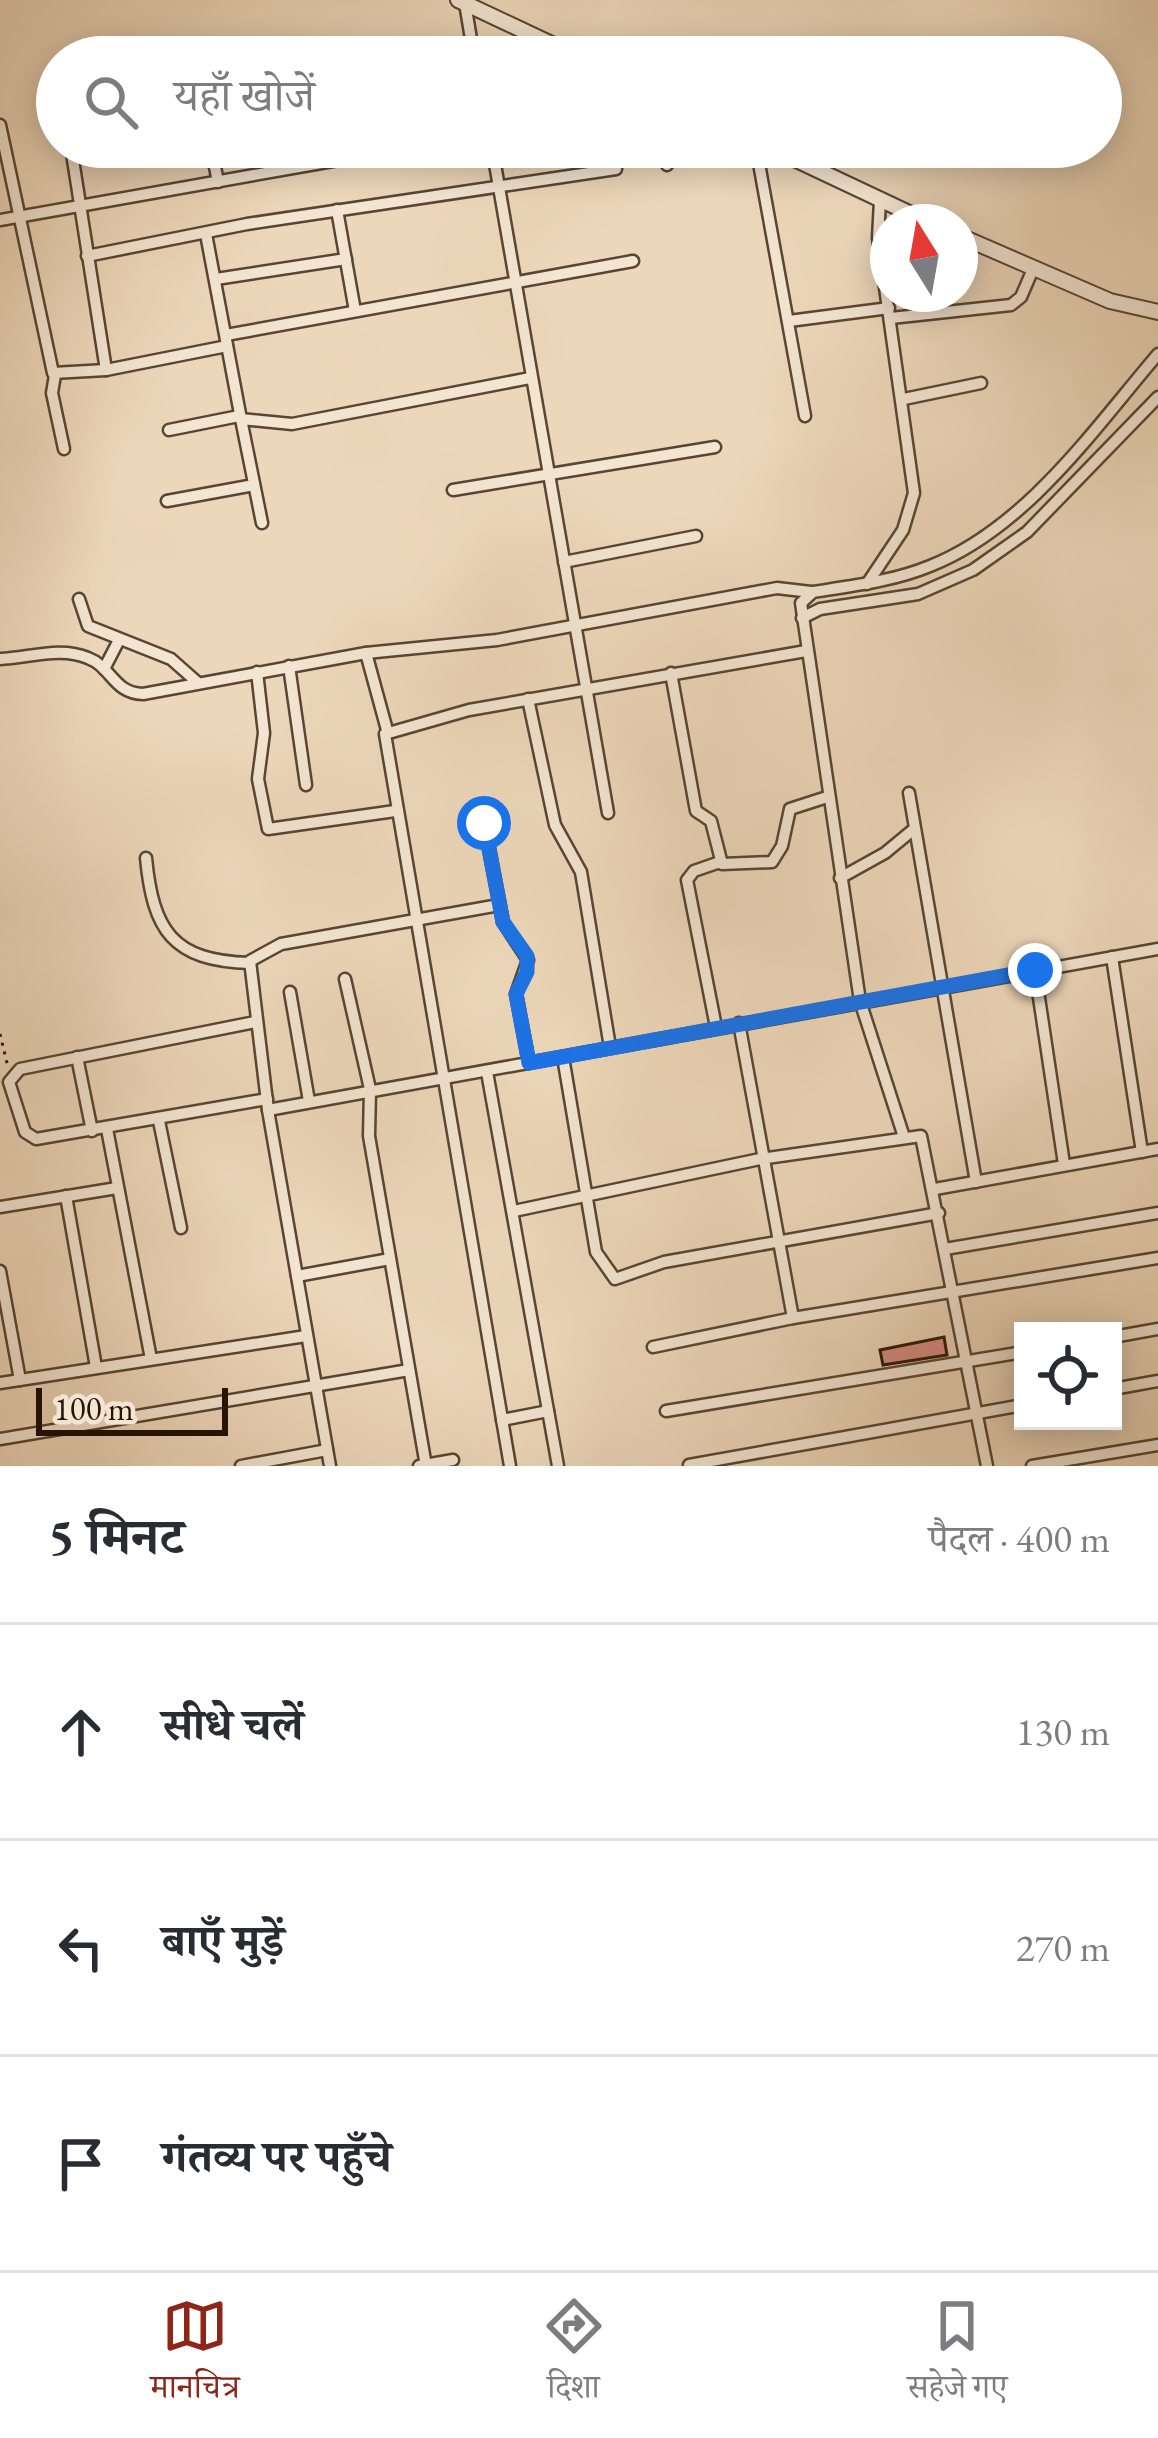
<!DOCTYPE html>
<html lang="hi">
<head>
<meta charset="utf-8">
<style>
  :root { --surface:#fff; --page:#f7f7f7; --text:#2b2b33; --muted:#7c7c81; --line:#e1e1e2; --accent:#8f2418 }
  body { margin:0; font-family:"EB Garamond","Noto Serif Devanagari",serif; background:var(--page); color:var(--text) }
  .controls { position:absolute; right:36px; bottom:36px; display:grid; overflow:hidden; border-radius:0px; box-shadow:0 6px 30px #0003 }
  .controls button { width:108px; height:108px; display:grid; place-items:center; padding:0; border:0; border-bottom:3px solid var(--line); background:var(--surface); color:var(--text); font:60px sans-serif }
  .compass { position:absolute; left:870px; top:204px; width:108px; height:108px; border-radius:50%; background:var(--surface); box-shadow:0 6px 30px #0003; rotate:349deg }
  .scale { position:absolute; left:36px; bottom:30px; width:192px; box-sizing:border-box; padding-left:12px; border:6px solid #271405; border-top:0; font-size:33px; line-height:42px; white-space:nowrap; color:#271405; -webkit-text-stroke:9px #f3e5d2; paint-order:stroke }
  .stop { position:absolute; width:36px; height:36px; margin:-27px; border:9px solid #1a73e8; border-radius:50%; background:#fff }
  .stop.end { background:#1a73e8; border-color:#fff; box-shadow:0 3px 12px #0008 }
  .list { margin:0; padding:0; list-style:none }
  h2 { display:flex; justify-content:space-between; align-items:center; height:156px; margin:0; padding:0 48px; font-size:51px }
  h2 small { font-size:39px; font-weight:400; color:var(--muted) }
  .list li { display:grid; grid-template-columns:78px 1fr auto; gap:36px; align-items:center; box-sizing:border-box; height:216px; padding:0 48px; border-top:3px solid var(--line) }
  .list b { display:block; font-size:45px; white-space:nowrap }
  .list em { font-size:39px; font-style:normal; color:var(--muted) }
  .icon { flex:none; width:66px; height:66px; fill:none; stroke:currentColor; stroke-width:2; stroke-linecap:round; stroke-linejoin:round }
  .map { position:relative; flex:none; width:1158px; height:1466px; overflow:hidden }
  .search { position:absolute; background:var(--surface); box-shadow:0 6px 30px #0003; left:36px; right:36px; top:36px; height:132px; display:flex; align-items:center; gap:30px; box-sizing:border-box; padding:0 42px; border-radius:66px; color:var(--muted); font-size:45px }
  .sheet { height:804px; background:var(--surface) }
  nav { display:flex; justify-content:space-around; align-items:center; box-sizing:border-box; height:168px; border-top:3px solid var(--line); background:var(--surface); font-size:33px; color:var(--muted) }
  nav a { display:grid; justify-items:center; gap:6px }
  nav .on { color:var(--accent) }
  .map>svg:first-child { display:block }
  .building { fill:#d68b82; stroke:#271405; stroke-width:3 }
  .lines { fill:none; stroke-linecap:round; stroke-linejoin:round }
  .minor-casing { stroke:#584532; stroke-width:15 }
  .tertiary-casing { stroke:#584532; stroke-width:18 }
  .path { stroke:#271405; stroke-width:3; stroke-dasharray:3 6; stroke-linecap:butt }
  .minor { stroke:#f3e5d2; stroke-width:10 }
  .tertiary { stroke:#f3e5d2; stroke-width:14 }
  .route { stroke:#1a73e8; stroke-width:15 }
</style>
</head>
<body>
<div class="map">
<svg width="1158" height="1466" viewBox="0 0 1158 1466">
  <rect width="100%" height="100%" fill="#edd7ba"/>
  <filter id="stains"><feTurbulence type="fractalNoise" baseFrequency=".00167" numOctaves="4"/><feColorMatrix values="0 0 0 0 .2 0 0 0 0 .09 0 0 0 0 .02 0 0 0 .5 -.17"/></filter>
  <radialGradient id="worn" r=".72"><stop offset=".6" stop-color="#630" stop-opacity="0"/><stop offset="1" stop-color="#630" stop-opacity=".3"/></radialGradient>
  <polygon class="building" points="944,1337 947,1355 883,1365 880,1350"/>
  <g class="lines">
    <g class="minor-casing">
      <g id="minor">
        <polyline points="465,3 474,57"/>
        <polyline points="0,125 53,373 106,370 227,346"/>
        <polyline points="71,147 106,370"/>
        <polyline points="211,147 218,182"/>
        <polyline points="492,147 608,813"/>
        <polyline points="756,147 805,416"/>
        <polyline points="667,165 670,147"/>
        <polyline points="337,210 355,311"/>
        <polyline points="0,220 344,159 362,147"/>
        <polyline points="206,234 241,419 292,424 530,378"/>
        <polyline points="87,256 247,224 616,169"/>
        <polyline points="216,279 346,259"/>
        <polyline points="891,318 1011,305 1021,297 1033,269"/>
        <polyline points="789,321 889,308"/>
        <polyline points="226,335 633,261"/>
        <polyline points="55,375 52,393 64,449"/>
        <polyline points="904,399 981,383"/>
        <polyline points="241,419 262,523"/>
        <polyline points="169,430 239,416"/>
        <polyline points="453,490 715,447"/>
        <polyline points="167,501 254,485"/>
        <polyline points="564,562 696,536"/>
        <polyline points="867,584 903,530 914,493 878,238 880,201"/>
        <polyline points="79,599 88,626 171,659 197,682"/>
        <polyline points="802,618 820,609 918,594 973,570 1027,532 1158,397"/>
        <polyline points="366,653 387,730"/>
        <path d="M0,659C29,658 60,646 88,658C112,667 113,693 143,694L366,653L497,640L777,588L811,592"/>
        <polyline points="289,666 306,785"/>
        <polyline points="104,669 119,640"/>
        <polyline points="257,672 264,733 258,779 268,829 395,811"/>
        <polyline points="671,673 696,811 711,821 722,864 772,862 782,846 790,809 827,797"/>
        <polyline points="528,699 555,825 581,872 610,1047"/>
        <polyline points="909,793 976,1182"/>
        <polyline points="484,822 503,922 528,960 516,994 529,1063"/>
        <path d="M146,858C153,930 172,961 250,963"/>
        <polyline points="840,878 885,853 914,829"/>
        <polyline points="1112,957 1142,1152"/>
        <polyline points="1035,971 1064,1164"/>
        <polyline points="345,979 370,1089 369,1136 426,1466"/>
        <polyline points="290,992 309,1101"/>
        <polyline points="255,1022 20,1069 9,1082 25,1132 36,1139 267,1099"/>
        <polyline points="739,1023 793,1318"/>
        <polyline points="716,1027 687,880 694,871 720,862"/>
        <polyline points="77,1057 92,1131"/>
        <polyline points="563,1057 596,1252 615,1279 664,1262 939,1213"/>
        <polyline points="487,1072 558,1466"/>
        <polyline points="268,1110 1158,949"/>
        <polyline points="159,1121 181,1228"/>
        <polyline points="107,1129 151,1359"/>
        <path d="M904,1137L860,1001L801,603L813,592C852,586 894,581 930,566C1026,528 1093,430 1158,354"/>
        <polyline points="935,1189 1158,1149"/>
        <polyline points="66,1196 96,1367"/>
        <polyline points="0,1207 117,1188"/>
        <polyline points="514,1211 760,1159 921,1136 987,1466"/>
        <polyline points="945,1249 1158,1213"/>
        <polyline points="0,1271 20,1380"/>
        <polyline points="297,1276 390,1259"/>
        <polyline points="1113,1337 1158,1329"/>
        <polyline points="653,1347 793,1318 1158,1258"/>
        <polyline points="0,1383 306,1336"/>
        <polyline points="1113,1389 1158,1381"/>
        <polyline points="666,1411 1023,1352"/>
        <polyline points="502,1420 548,1411"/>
        <polyline points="0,1439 409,1370"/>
        <polyline points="689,1465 1023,1405"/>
        <polyline points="241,1466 327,1450"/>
        <polyline points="330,1466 268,1110 250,961 281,944 499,905"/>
        <polyline points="419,1466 453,1460"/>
        <polyline points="510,1466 385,734 469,710 806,651"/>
        <polyline points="1032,1466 1158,1445"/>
      </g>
    </g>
    <g class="tertiary-casing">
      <g id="tertiary">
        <polyline points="458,0 579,57"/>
        <polyline points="769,147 928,222"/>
        <polyline points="960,236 1110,301 1158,312"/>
      </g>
    </g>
    <polyline class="path" points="0,1034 8,1067"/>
    <use href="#minor" class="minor"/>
    <use href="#tertiary" class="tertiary"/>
  </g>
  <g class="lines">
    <polyline class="route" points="484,823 503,922 527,956 527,972 516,994 529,1063 1035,970"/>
  </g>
  <rect width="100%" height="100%" filter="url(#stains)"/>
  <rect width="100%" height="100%" fill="url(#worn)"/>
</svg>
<div class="controls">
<button><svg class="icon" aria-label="locate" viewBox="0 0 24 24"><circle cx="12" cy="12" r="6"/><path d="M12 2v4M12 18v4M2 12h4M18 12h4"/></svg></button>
</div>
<svg class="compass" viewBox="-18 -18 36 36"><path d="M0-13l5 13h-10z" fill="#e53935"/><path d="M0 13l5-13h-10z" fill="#7c7c81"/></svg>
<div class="scale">100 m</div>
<div class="stop" style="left:484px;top:823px"></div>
<div class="stop end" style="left:1035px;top:970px"></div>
<div class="search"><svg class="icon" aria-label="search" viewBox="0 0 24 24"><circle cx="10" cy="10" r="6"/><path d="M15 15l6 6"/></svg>यहाँ खोजें</div>
</div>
<section class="sheet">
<h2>5 मिनट<small>पैदल · 400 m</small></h2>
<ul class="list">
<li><svg class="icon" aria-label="ahead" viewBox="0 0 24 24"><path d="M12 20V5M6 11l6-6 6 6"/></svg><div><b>सीधे चलें</b></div><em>130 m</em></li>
<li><svg class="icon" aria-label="left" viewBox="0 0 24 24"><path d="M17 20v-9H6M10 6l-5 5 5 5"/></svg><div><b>बाएँ मुड़ें</b></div><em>270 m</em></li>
<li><svg class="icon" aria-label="arrive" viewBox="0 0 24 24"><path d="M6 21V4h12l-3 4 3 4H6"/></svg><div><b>गंतव्य पर पहुँचे</b></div></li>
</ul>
</section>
<nav>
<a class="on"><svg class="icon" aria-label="map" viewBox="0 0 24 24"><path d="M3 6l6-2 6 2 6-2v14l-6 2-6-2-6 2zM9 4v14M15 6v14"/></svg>मानचित्र</a>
<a><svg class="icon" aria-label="directions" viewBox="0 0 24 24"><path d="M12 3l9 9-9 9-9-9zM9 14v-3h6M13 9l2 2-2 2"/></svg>दिशा</a>
<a><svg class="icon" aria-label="saved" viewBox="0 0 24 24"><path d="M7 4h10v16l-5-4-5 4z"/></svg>सहेजे गए</a>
</nav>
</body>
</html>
